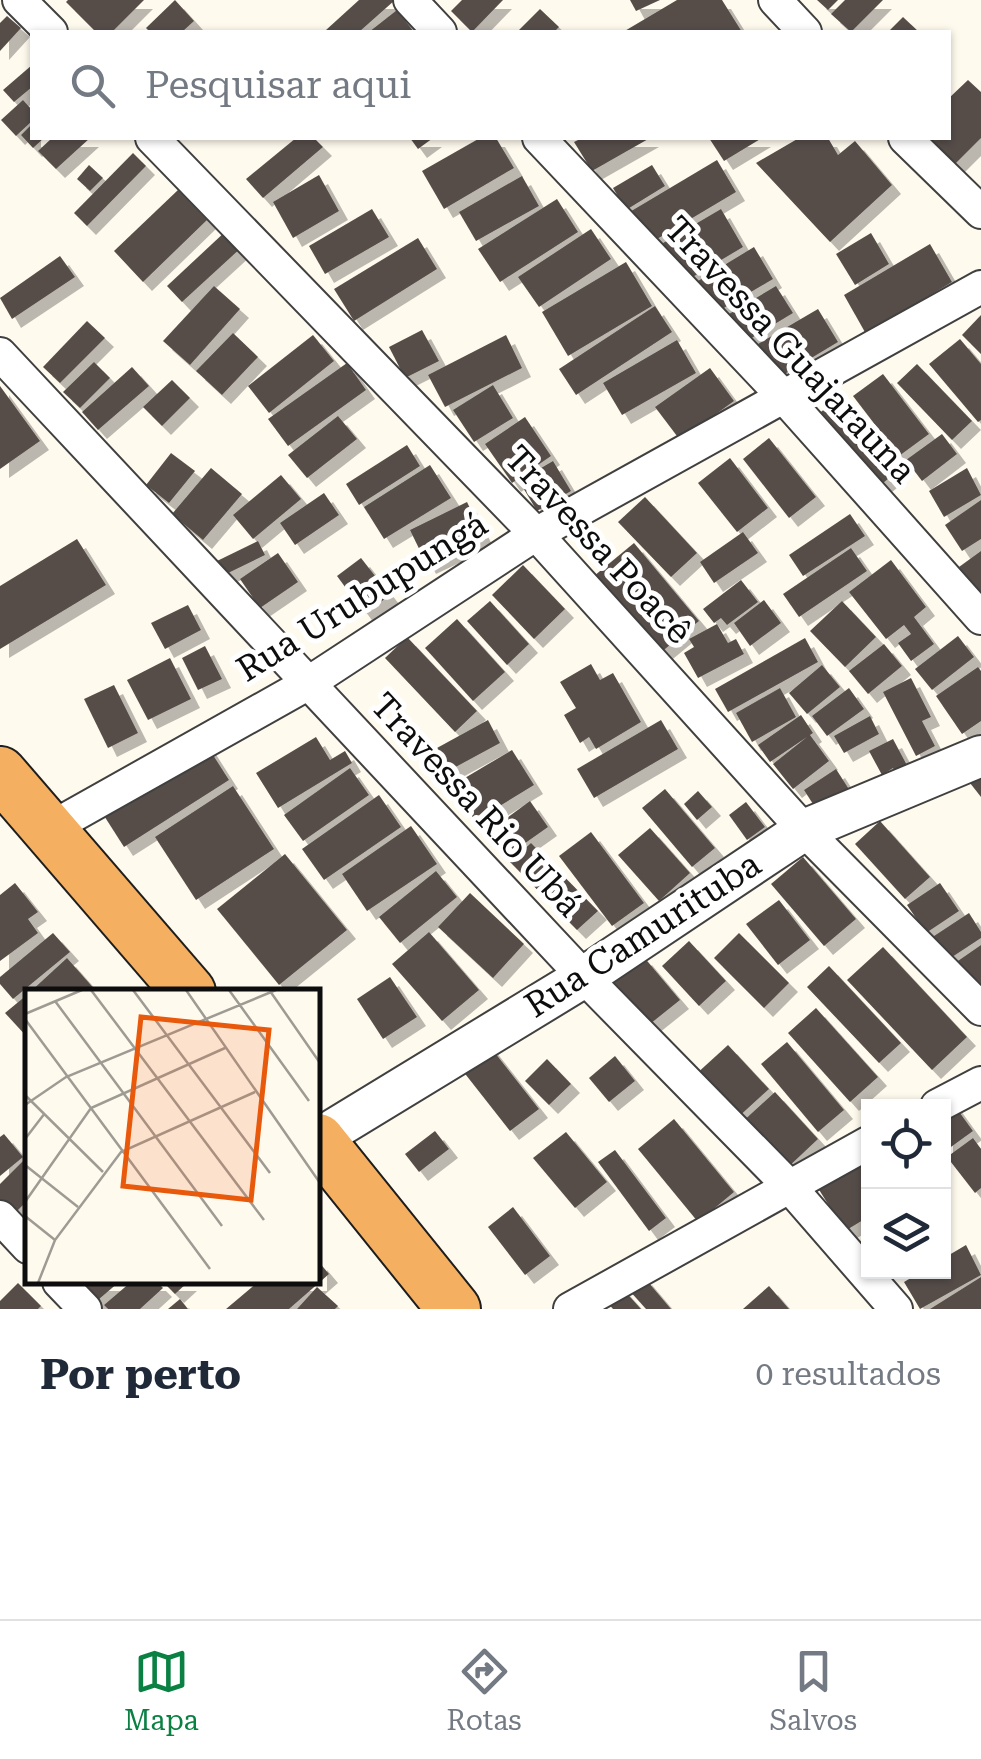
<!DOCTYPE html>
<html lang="pt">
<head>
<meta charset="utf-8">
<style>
  :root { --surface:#fff; --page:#f2f2f3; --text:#1f2937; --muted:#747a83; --line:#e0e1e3; --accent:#0b8043 }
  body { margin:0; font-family:"Roboto Serif",serif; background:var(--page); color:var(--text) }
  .controls { position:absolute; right:30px; bottom:30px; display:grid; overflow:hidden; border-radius:0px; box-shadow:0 2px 8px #0004 }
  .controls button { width:90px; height:90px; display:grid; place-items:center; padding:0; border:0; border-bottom:2px solid var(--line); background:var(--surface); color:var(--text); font:50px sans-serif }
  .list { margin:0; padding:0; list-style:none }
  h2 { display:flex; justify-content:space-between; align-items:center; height:130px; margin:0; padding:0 40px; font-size:42px }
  h2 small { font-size:32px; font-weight:400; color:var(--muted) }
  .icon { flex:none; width:55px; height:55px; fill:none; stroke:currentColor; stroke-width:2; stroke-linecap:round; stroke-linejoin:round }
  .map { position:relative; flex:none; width:981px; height:1309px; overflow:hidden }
  .search { position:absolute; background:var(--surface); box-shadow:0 2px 8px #0004; left:30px; right:30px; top:30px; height:110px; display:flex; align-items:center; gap:25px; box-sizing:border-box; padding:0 35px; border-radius:0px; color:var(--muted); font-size:38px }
  .sheet { height:310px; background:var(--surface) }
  nav { display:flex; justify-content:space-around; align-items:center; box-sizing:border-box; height:140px; border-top:2px solid var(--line); background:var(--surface); font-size:28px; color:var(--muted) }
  nav a { display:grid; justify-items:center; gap:5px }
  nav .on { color:var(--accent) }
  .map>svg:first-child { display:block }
  .building { fill:#564e4a; filter:url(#shadow) }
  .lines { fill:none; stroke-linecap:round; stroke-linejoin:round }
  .minor-casing { stroke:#404040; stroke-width:36 }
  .tertiary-casing { stroke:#404040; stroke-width:44 }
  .trunk-casing { stroke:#1e1e1e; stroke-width:56 }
  .minor { stroke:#fff; stroke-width:32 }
  .tertiary { stroke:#fff; stroke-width:40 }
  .trunk { stroke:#f4b060; stroke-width:52 }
  .labels { text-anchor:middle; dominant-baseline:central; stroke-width:10; stroke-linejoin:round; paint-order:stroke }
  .street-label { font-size:35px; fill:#0d0d0d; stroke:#fff }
  .inset-road { fill:none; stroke:#9e9b94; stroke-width:2.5 }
  .view { fill:#e8590c; fill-opacity:0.15; stroke:#e8590c; stroke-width:5 }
  .inset-edge { fill:none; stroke:#0d0d0d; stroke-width:5 }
</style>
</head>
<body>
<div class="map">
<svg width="981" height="1309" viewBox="0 0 981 1309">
  <defs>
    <filter id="shadow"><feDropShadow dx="9" dy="9" stdDeviation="0" flood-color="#0004"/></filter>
  </defs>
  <rect width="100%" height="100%" fill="#fffaee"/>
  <g class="building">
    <polygon points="68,0 144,0 112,32 96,32 66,2"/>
    <polygon points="175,0 194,21 182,32 150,32 146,28"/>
    <polygon points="359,0 395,0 359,32 328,32 326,30"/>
    <polygon points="462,0 503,0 472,32 451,11"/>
    <polygon points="630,0 660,0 636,11"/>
    <polygon points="677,0 722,0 742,32 623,32"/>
    <polygon points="817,0 838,0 828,10"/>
    <polygon points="845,0 883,0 851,32 831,14"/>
    <polygon points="540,9 559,27 554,32 517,32"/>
    <polygon points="397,10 414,32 369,32"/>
    <polygon points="7,16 21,28 0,51 0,23"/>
    <polygon points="903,17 919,32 888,32"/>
    <polygon points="32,65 32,87 14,102 3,90"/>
    <polygon points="968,80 981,92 981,138 955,164 927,138 948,138 948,99"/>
    <polygon points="23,100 32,110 32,121 16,136 1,120"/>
    <polygon points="32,124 32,138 44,138 33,148 21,135"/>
    <polygon points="52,138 90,138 56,169 38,151"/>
    <polygon points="296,138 314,138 323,147 263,198 246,179"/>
    <polygon points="410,138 433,138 418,149"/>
    <polygon points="480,138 496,138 514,168 444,209 422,171"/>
    <polygon points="582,138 650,138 592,171 574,142"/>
    <polygon points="709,138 762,138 724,161"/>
    <polygon points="799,138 828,138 838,155 855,141 892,185 830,242 756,163"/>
    <polygon points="133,153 146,166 87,226 74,213"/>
    <polygon points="717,160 736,192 647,245 628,213"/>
    <polygon points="89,165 103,178 90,191 77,179"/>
    <polygon points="652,165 665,186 626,210 613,188"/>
    <polygon points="319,175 339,211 293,238 273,202"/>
    <polygon points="522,176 539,206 476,241 459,212"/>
    <polygon points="178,190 207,220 143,282 114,251"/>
    <polygon points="557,199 578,232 500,282 478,249"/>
    <polygon points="372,209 389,237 325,274 309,246"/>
    <polygon points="721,209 743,247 681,284 658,246"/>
    <polygon points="591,229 611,259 539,307 518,277"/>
    <polygon points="227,230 242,247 182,302 167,286"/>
    <polygon points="871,233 889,264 855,285 836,254"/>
    <polygon points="418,238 437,269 354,321 334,289"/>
    <polygon points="930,244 952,282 866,334 844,295"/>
    <polygon points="754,247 773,279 712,315 693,284"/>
    <polygon points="60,256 75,277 12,319 0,298"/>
    <polygon points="626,262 652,306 568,356 542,312"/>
    <polygon points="214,286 240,309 190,365 163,341"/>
    <polygon points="776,286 793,313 740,345 724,317"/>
    <polygon points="655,306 672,332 576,395 559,369"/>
    <polygon points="818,309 838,342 778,378 758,344"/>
    <polygon points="981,315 981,354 962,335"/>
    <polygon points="87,321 105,338 60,383 43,367"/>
    <polygon points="422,330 439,361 405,378 389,347"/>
    <polygon points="233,333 258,357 222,395 196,371"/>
    <polygon points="313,335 334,361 269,413 248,386"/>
    <polygon points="506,335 522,368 445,407 428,375"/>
    <polygon points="960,339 981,364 981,420 978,422 929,364"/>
    <polygon points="677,340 696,373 622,415 603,383"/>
    <polygon points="94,362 110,378 80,408 63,392"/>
    <polygon points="347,363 366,390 288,446 268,419"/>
    <polygon points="917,364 972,421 952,440 897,383"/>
    <polygon points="132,367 149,386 98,430 82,412"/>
    <polygon points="710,368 734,401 680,440 655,407"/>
    <polygon points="883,374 929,434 899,456 853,396"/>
    <polygon points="172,380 190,398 162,426 143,407"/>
    <polygon points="493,385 513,418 474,442 453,410"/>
    <polygon points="0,386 40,441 0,469"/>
    <polygon points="843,394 904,466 872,492 811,420"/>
    <polygon points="338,416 357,439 307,478 288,455"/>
    <polygon points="525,417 551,456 512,483 485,444"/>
    <polygon points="942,434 957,454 922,481 906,460"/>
    <polygon points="769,438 816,497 789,518 743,459"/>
    <polygon points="407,445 420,466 359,505 346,484"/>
    <polygon points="171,453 195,471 169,503 146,485"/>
    <polygon points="730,458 768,508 737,532 698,483"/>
    <polygon points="553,461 571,491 537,511 519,481"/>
    <polygon points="430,465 451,498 384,539 364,507"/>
    <polygon points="211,468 242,494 203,540 172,514"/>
    <polygon points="967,468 981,495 944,517 929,491"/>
    <polygon points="281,475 301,499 253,539 233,515"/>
    <polygon points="324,493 339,515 295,545 280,523"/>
    <polygon points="645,497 697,553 671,577 618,522"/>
    <polygon points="981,500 981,539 962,551 945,525"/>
    <polygon points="467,502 484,538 427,565 410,530"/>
    <polygon points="850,514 865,536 803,576 789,555"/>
    <polygon points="743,532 758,553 714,583 700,562"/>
    <polygon points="77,539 106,585 0,649 0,586"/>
    <polygon points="258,541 265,555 224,575 217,561"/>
    <polygon points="634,543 699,621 659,654 594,576"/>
    <polygon points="851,548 867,571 799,617 783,594"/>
    <polygon points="981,551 981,597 959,567"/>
    <polygon points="278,553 298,582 260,608 240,579"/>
    <polygon points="361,558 390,595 365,614 337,576"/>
    <polygon points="891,560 926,607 914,617 934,644 911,661 898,643 911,634 904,625 886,639 849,592"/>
    <polygon points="523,565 565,609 534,639 492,595"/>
    <polygon points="741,580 758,602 727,625 721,618 714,623 703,609"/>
    <polygon points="764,600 781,623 750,646 734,623"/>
    <polygon points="490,601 529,644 507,665 467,621"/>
    <polygon points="842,601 876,637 845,667 810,631"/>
    <polygon points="188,605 201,630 165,649 151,623"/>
    <polygon points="457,619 505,672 473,701 425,648"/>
    <polygon points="717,624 728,643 736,639 744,654 698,678 684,653 694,647 689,639"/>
    <polygon points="958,636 974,657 932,690 915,669"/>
    <polygon points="407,637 477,711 455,732 385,658"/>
    <polygon points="805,638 818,662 728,712 715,689"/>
    <polygon points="884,644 902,666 868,694 849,671"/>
    <polygon points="205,646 222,679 198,690 182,658"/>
    <polygon points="170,658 191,699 148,720 127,680"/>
    <polygon points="591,664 600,680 613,673 641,722 596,749 589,737 580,743 564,715 576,708 560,682"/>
    <polygon points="822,665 840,687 807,714 789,693"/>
    <polygon points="978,667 981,671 981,721 962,734 936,696"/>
    <polygon points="911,678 931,717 922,721 935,746 916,756 883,692"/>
    <polygon points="114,685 138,733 108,748 84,699"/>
    <polygon points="780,688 796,717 752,742 736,713"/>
    <polygon points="849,688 864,709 827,736 812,716"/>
    <polygon points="801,715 813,733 810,735 829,761 793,789 773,764 807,737 770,762 758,745"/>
    <polygon points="870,716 879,734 844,753 834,736"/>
    <polygon points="488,720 500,743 439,776 426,754"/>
    <polygon points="661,720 678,749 594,798 577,769"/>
    <polygon points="316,737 330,760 345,751 352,763 278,808 256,773"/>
    <polygon points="893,739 910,771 898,777 893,768 882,775 869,751"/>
    <polygon points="206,744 229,780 124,847 101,811"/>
    <polygon points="512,750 534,785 475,821 453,785"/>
    <polygon points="350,768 369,795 303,841 284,815"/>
    <polygon points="836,769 852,794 820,815 804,790"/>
    <polygon points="981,774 981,797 970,783"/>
    <polygon points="233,786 274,849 196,900 155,837"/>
    <polygon points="665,789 715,848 692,867 642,808"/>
    <polygon points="698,791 712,807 697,820 684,804"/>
    <polygon points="379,795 401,827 324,880 302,849"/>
    <polygon points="530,801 548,827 514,851 496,826"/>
    <polygon points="746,802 765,827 747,840 729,815"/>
    <polygon points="880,821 930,877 905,899 855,844"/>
    <polygon points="411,826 437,864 367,911 342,874"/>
    <polygon points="650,828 690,873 659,901 618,855"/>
    <polygon points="591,832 644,903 612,926 559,856"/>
    <polygon points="531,843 598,911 577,930 510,862"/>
    <polygon points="285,854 347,930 279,985 217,909"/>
    <polygon points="803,857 856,919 824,946 771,884"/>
    <polygon points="436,871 457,897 400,943 379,917"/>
    <polygon points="15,883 38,912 28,919 38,933 0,961 0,895"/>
    <polygon points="940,883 959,911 926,933 907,905"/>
    <polygon points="470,893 524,944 493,978 438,927"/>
    <polygon points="779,900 810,940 778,965 746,924"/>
    <polygon points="969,913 981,932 981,938 946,961 931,938"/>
    <polygon points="429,932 479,990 442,1021 392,964"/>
    <polygon points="53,933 70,952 13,999 0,984 0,977"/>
    <polygon points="739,933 789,983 764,1008 714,958"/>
    <polygon points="689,941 726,981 699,1006 662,966"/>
    <polygon points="981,945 981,1001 955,963"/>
    <polygon points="883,947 967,1037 932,1070 847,980"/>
    <polygon points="643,956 680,1000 645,1028 609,984"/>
    <polygon points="67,958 97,992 30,992"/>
    <polygon points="829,966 901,1043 879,1063 807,987"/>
    <polygon points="390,977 417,1017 383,1039 357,999"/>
    <polygon points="28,994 28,1038 5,1013"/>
    <polygon points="816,1008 878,1077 850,1102 788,1033"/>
    <polygon points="484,1039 539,1109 510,1131 455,1061"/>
    <polygon points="787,1042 844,1110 818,1132 761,1064"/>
    <polygon points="728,1045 769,1089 735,1120 694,1076"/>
    <polygon points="615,1056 635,1081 609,1102 589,1078"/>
    <polygon points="547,1059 571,1084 549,1105 525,1081"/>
    <polygon points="775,1092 818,1139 784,1171 741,1123"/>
    <polygon points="952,1102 973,1131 944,1152 944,1108"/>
    <polygon points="674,1119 734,1192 698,1222 638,1149"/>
    <polygon points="435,1131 449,1149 419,1172 405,1154"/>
    <polygon points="566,1132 607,1182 575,1208 533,1158"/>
    <polygon points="4,1134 23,1157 0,1176 0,1137"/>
    <polygon points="973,1138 981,1149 981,1188 975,1193 947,1157"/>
    <polygon points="615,1150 666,1218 649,1231 598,1162"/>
    <polygon points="868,1153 868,1217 845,1231 816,1185"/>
    <polygon points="28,1156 28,1200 13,1215 0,1202 0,1184"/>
    <polygon points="513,1207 550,1256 525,1275 488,1227"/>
    <polygon points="966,1245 981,1275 920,1309 904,1282 921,1272 944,1272 944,1258"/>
    <polygon points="318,1261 329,1274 289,1309 226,1309 258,1282 318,1282"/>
    <polygon points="643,1276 671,1309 646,1309 628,1289"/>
    <polygon points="981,1277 981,1309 930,1309"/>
    <polygon points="70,1282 119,1282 91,1306"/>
    <polygon points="131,1282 157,1282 163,1288 140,1309 108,1309 104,1305"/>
    <polygon points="163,1282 188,1282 175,1294"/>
    <polygon points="18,1283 41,1306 38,1309 0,1309 0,1301"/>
    <polygon points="769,1286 789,1309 743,1309"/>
    <polygon points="317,1287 338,1306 335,1309 297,1309"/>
    <polygon points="621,1287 641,1309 613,1309 606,1301"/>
    <polygon points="180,1299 188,1309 168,1309"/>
  </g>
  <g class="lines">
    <g class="minor-casing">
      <g id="minor">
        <polyline points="19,0 51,32"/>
        <polyline points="410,0 440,32"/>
        <polyline points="775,0 805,32"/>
        <polyline points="152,138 536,534 804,830 981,1009"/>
        <polyline points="539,138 784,397 981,618"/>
        <polyline points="905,138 981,212"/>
        <polyline points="0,354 584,977 789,1186 896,1309"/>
        <polyline points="49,829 307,684 536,534 981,287"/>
        <polyline points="937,1106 981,1083"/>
        <polyline points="0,1217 28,1247"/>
        <polyline points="59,1282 85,1309"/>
        <polyline points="570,1309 868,1143"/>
      </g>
    </g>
    <g class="tertiary-casing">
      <polyline id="tertiary" points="318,1139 584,977 804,830 981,756"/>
    </g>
    <g class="trunk-casing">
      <g id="trunk">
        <polyline points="0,773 189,992"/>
        <polyline points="318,1140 454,1309"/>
      </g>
    </g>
    <use href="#minor" class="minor"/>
    <use href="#tertiary" class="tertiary"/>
    <use href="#trunk" class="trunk"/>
  </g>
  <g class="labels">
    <g class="street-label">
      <text transform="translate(790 350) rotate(47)">Travessa Guajarauna</text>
      <text transform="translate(598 545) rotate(47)">Travessa Poacê</text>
      <text transform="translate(362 597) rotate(-32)">Rua Urubupungá</text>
      <text transform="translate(476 805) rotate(47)">Travessa Rio Ubá</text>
      <text transform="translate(643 935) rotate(-33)">Rua Camurituba</text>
    </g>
  </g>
  <g transform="translate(25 989)">
    <rect width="295" height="295" fill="#fffaee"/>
    <path class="inset-road" d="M66,1L239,231M108,1L245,184M161,1L295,194M204,1L284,112M245,2L295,74M30,12L197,237M0,25L57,1M0,30L185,280M0,106L78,183M0,116L41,88L251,1M0,150L20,124M0,176L53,218M0,213L66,119L200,59M0,227L30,251M13,294L30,251L96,163L230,103"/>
    <path class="view" d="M116,28L244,41L226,211L98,197Z"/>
    <rect width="295" height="295" class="inset-edge"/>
  </g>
</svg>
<div class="controls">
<button><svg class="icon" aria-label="locate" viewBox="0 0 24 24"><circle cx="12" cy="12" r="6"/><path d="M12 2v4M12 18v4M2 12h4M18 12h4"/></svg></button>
<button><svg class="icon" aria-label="layers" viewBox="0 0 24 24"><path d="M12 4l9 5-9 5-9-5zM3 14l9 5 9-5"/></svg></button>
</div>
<div class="search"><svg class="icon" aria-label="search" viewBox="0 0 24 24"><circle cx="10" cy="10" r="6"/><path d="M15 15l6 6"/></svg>Pesquisar aqui</div>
</div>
<section class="sheet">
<h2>Por perto<small>0 resultados</small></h2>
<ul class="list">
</ul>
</section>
<nav>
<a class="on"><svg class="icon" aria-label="map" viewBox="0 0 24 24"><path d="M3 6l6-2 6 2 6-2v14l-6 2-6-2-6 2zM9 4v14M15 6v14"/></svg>Mapa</a>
<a><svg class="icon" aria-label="directions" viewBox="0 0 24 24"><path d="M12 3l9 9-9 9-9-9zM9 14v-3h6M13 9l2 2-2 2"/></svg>Rotas</a>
<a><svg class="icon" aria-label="saved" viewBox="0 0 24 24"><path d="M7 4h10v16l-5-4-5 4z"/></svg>Salvos</a>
</nav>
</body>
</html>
